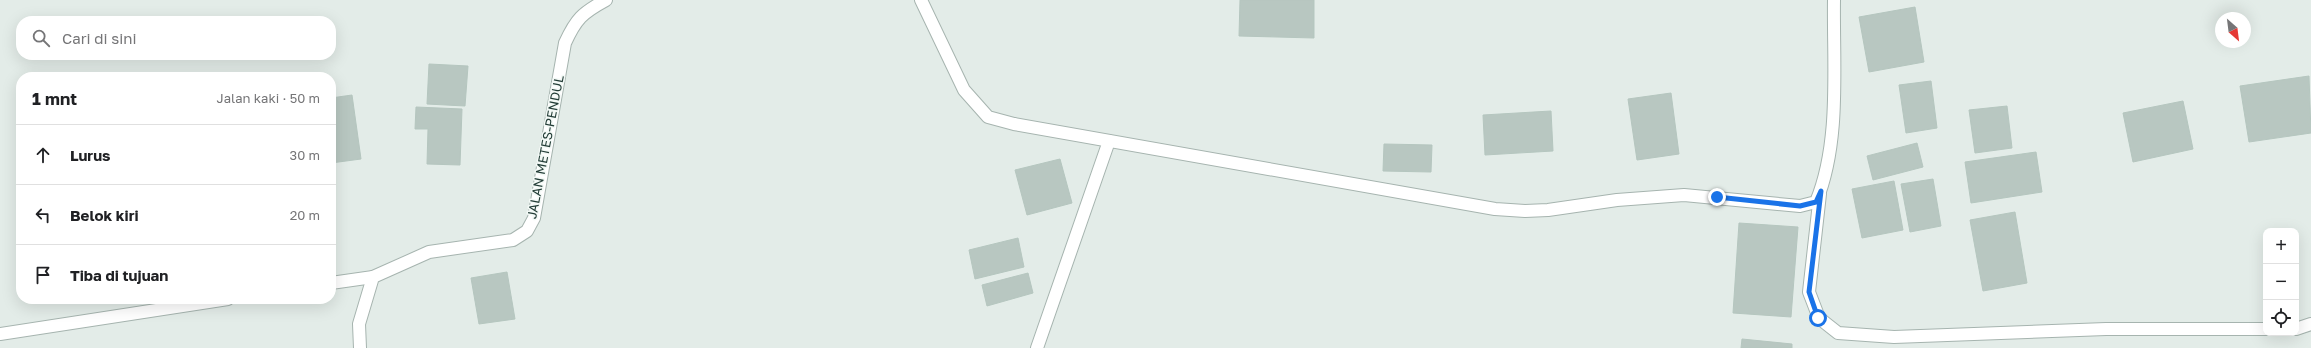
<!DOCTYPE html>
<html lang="id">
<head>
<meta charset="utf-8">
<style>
  :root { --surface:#fff; --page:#f2f2f2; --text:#202124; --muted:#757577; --line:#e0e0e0 }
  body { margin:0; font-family:"Golos Text",sans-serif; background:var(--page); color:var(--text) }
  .controls { position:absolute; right:12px; bottom:12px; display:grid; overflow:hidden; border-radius:8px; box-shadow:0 4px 16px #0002 }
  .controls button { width:36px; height:36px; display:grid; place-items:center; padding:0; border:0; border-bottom:1px solid var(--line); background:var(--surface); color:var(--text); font:20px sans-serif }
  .compass { position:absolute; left:2215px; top:12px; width:36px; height:36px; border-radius:50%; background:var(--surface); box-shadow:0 4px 16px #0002; rotate:152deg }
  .stop { position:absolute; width:12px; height:12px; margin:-9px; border:3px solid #1a73e8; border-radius:50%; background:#fff }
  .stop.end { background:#1a73e8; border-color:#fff; box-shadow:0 1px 4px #0008 }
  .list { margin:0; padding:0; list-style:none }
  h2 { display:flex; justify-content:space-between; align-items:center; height:52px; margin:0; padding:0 16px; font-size:17px }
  h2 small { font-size:13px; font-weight:400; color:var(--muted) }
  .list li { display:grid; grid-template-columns:26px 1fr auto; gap:12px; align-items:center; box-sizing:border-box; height:60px; padding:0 16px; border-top:1px solid var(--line) }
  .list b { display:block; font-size:15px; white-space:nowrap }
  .list em { font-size:13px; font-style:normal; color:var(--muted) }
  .icon { flex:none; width:22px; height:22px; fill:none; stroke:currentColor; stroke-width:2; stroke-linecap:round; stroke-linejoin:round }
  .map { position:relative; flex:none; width:2311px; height:348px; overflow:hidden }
  .search { position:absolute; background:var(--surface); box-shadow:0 4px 16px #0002; left:16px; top:16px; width:320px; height:44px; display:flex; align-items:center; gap:10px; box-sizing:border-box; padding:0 14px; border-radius:16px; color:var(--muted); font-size:15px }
  .panel { position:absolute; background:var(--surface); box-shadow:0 4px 16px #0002; left:16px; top:72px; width:320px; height:232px; border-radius:16px }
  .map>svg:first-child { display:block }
  .building { fill:#b8c7c1; stroke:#b5c6bf }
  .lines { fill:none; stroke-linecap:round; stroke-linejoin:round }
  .minor-casing { stroke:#a6b4af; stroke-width:14 }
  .minor { stroke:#fff; stroke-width:12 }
  .route { stroke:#1a73e8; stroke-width:5 }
  .labels { text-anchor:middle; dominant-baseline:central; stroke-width:3; stroke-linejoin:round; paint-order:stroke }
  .street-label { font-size:13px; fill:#233d37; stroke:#f3f9f6 }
</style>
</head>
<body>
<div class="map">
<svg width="2311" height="348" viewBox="0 0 2311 348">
  <rect width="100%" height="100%" fill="#e3ece8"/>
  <g class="building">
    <polygon points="1240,0 1314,0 1314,38 1239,36"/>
    <polygon points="1915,7 1924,62 1869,72 1859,17"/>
    <polygon points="429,64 468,66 465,106 427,104"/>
    <polygon points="2309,76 2311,133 2249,142 2240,86"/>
    <polygon points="1931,81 1937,128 1906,133 1899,85"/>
    <polygon points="1671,93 1679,154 1637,160 1628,99"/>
    <polygon points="352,95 361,159 331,163 331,98"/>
    <polygon points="2183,101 2193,149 2133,162 2123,113"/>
    <polygon points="2007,106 2012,148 1975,153 1969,110"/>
    <polygon points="416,107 462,109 460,165 427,164 428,129 415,129"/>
    <polygon points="1551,111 1553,151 1485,155 1483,115"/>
    <polygon points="1917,143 1923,167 1873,180 1867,156"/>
    <polygon points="1384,144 1432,145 1431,172 1383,171"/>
    <polygon points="2036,152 2042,192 1971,203 1965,162"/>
    <polygon points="1060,159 1072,203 1027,215 1015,170"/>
    <polygon points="1933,179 1941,226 1910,232 1901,184"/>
    <polygon points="1894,181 1903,230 1862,238 1852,189"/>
    <polygon points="2015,212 2027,283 1983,291 1970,220"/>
    <polygon points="1739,223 1798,227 1791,317 1733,313"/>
    <polygon points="1018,238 1024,267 975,279 969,250"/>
    <polygon points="507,272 515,319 479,324 471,278"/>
    <polygon points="1028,273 1033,293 987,306 982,285"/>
    <polygon points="1742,339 1792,344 1792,348 1741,348"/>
  </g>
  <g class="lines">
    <g class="minor-casing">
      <g id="minor">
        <path d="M921,0L964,90L988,117L1014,124L1495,209L1525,211L1548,210L1617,200L1684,195L1800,206L1816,202C1841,142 1833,65 1834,0"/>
        <polyline points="1820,194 1809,292 1819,318 1838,333 1894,337 2106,329 2266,329"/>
        <polyline points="331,283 373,277"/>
        <polyline points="2296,329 2311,324"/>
        <polyline points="0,334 228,299"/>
        <path d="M360,348L359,324L373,277L429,252L513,240L527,231L534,218L565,43C576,19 582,13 606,0"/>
        <polyline points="1037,348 1109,141"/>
      </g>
    </g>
    <use href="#minor" class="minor"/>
  </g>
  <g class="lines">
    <polyline class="route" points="1717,197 1800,206 1816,202 1821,191 1809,292 1818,318"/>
  </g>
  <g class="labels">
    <g class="street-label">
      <text transform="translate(545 147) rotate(-79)">JALAN METES-PENDUL</text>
    </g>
  </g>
</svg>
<div class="controls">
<button>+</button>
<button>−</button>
<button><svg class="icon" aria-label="locate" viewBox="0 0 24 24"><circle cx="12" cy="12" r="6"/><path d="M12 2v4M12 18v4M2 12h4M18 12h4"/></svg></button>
</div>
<svg class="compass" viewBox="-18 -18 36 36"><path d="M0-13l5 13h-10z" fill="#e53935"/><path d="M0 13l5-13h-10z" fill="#757577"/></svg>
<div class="stop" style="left:1818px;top:318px"></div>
<div class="stop end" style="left:1717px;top:197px"></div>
<div class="search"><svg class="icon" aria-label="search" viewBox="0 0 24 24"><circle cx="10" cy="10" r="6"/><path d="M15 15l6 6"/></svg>Cari di sini</div>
<section class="panel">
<h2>1 mnt<small>Jalan kaki · 50 m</small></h2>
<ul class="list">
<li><svg class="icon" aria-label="ahead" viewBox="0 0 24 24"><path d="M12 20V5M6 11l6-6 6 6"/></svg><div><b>Lurus</b></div><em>30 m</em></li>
<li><svg class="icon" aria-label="left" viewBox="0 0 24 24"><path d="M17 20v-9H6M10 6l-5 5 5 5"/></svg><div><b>Belok kiri</b></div><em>20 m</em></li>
<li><svg class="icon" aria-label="arrive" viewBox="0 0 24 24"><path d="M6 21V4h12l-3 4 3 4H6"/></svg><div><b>Tiba di tujuan</b></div></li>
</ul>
</section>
</div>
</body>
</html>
